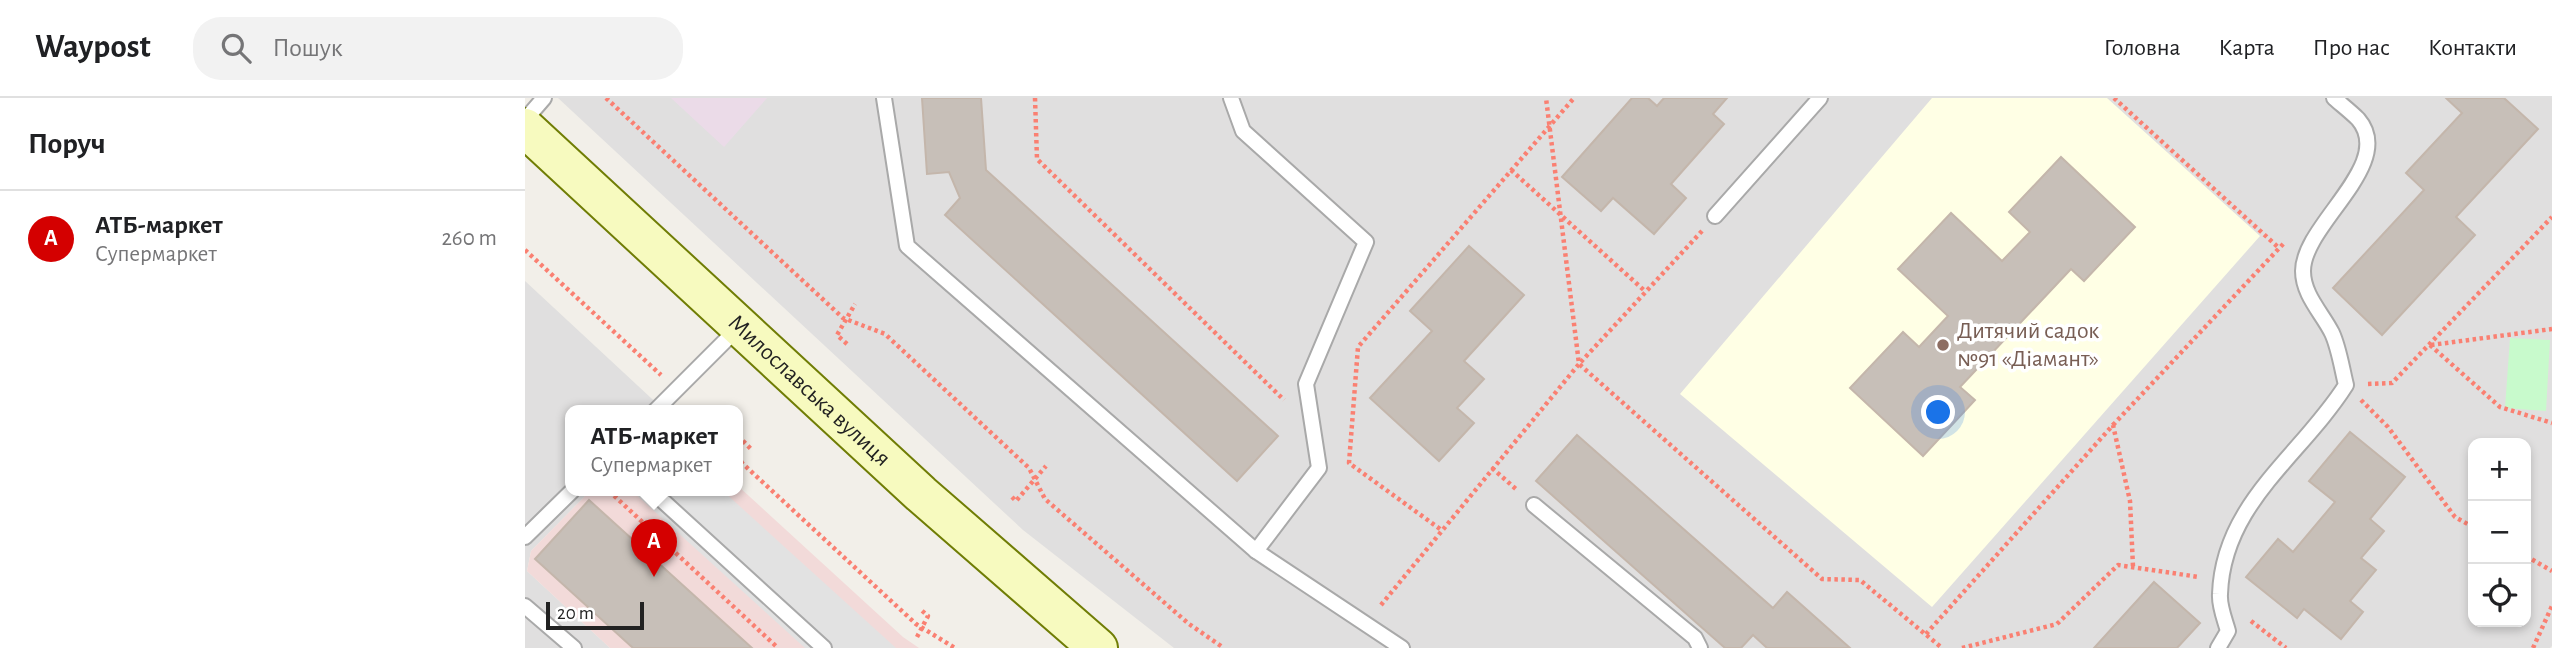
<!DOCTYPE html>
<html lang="uk">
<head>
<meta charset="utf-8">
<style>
  :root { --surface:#fff; --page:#f2f2f2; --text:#202124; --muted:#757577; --line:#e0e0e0; --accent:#d40000 }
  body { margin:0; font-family:"Alegreya Sans",sans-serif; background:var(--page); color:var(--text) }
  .controls { position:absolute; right:21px; bottom:21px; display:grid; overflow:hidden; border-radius:14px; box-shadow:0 4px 10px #0003 }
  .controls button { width:63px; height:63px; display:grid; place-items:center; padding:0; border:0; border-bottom:2px solid var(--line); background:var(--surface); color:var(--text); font:35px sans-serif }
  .scale { position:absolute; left:21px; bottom:18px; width:98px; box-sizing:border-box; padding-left:7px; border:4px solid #222; border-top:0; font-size:19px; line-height:24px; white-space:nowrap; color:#222; -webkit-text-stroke:5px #fff; paint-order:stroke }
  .you { position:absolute; left:1414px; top:315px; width:24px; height:24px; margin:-18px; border:5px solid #fff; border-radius:50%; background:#1a73e8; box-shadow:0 0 0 10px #1a73e833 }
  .badge { display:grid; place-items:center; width:46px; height:46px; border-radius:50%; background:var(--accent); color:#fff; font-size:23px; font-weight:700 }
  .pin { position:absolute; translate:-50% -58px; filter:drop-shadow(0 2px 4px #0008) }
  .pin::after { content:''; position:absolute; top:37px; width:24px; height:21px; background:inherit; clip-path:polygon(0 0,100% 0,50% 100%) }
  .popup { position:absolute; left:40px; top:307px; width:178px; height:91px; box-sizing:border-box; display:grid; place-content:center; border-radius:14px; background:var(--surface); filter:drop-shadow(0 2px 5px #0005); font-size:23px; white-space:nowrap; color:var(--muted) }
  .popup b { font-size:26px; color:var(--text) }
  .popup::after { content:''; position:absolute; left:50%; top:100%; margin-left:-14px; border:14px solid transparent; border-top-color:var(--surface) }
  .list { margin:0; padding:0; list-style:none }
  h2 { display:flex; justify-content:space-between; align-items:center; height:91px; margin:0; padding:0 28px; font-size:30px }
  h2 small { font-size:23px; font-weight:400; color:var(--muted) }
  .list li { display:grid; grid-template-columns:46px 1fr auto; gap:21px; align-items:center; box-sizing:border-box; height:98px; padding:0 28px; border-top:2px solid var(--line) }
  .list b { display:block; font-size:26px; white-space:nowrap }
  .list p { margin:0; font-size:23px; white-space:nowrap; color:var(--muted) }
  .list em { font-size:23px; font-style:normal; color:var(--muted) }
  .icon { flex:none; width:38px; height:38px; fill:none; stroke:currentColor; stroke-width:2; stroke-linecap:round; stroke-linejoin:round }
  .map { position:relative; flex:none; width:2027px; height:550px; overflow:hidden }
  header { display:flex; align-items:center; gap:42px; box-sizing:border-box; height:98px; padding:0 35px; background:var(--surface); border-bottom:2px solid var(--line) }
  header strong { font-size:33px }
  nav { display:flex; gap:38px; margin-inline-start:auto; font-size:24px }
  .search { width:490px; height:63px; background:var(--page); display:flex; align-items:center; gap:18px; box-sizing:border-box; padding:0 24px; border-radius:28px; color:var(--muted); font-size:26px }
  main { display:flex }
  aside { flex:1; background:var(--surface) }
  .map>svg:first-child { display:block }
  .residential { fill:#e0dfdf; fill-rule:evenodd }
  .commercial { fill:#f2dad9 }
  .industrial { fill:#ebdbe8 }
  .education { fill:#ffffe5 }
  .park { fill:#c8facc }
  .parking { fill:#e2e2e2 }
  .building { fill:#c7bfb8; stroke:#c4b6ab; stroke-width:2 }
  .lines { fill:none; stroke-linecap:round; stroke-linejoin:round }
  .lane-casing { stroke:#a9a9a9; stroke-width:18 }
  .secondary-casing { stroke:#707d05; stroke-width:42 }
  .path { stroke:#fa8072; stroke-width:4.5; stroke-dasharray:3.5 3.5; stroke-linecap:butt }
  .lane { stroke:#fff; stroke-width:14 }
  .secondary { stroke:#f7fabf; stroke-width:38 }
  .education-dot { fill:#8d6e63; stroke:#fff; stroke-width:2.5 }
  .labels { text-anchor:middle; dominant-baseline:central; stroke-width:7; stroke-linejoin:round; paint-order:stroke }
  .education-label { font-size:24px; fill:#785e54; stroke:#fff; text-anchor:start }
  .street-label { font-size:24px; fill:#222; stroke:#fff }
</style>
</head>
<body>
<header>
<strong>Waypost</strong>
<div class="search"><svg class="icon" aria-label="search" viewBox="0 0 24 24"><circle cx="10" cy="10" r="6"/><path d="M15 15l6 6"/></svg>Пошук</div>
<nav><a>Головна</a><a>Карта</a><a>Про нас</a><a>Контакти</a></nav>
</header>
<main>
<aside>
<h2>Поруч<small></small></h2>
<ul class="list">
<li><span class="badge">A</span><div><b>АТБ-маркет</b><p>Супермаркет</p></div><em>260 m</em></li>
</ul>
</aside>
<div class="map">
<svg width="2027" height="550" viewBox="0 0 2027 550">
  <rect width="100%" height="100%" fill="#f2efe9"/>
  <g class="residential">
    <path d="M33,0H2027V548L2025,550H649L498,432ZM1948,345H2001V524H1948Z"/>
    <polygon points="0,183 140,313 45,313 45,393 65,393 6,453 2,473 85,550 0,550"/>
  </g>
  <polygon class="commercial" points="213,388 378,539 394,550 85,550 2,473 6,453 65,393 213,393"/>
  <polygon class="industrial" points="146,0 242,0 199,49"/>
  <polygon class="education" points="1407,0 1582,0 1735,138 1407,509 1155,296"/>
  <polygon class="park" points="1985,240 2025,242 2021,313 1980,310"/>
  <polygon class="parking" points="107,393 198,393 371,550 280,550"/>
  <g class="building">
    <polygon points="397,0 456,0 461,72 753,338 712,383 420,117 435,100 424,74 402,76"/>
    <polygon points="1107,0 1123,0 1132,8 1139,0 1202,0 1188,16 1199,26 1146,86 1161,100 1129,136 1088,100 1076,113 1037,79"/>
    <polygon points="1921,0 1979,0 2013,31 1931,119 1950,137 1857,237 1808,190 1899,92 1881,75 1937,15"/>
    <polygon points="1536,59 1610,129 1559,183 1546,171 1435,289 1450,302 1398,358 1325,290 1378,234 1394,249 1423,218 1373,171 1426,115 1477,163 1505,134 1484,114"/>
    <polygon points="944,148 999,197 939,263 959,281 932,310 949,325 914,363 845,300 907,233 885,213"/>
    <polygon points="1825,334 1880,379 1845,421 1859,433 1836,460 1851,472 1825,503 1838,514 1816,541 1779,511 1772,520 1721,479 1753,441 1768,454 1810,404 1784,383"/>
    <polygon points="1052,337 1248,510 1262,494 1325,550 1242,550 1228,537 1216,550 1200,550 1011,383"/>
    <polygon points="64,402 227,550 108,550 10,461"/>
    <polygon points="1629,484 1675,525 1652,550 1569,550"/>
  </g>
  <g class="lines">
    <g class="lane-casing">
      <g id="lane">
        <polyline points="359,0 382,148 731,453 877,550"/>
        <polyline points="706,0 718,33 841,144 781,286 794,370 731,453"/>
        <polyline points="0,22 19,0"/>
        <polyline points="1190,118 1295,0"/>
        <polyline points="130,313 214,229"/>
        <polyline points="127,393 299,550"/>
        <polyline points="1009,407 1170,540 1175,550"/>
        <polyline points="0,439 47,393"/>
        <polyline points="0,508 49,550"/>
        <path d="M1693,550L1703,533C1700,522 1694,508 1695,496C1698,405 1776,358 1821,287C1817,271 1814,250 1807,235C1797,215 1778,197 1778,173C1778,126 1872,66 1833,21C1826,14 1817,7 1809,0"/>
      </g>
    </g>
    <g class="secondary-casing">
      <g id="secondary">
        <path id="s1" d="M0,30L396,396L573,550"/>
      </g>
    </g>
    <g class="path">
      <polyline points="81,0 318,220 360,236 504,370 520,401 664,526 699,550"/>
      <polyline points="510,0 512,61 759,302"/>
      <polyline points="1589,0 1754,150"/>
      <polyline points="986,72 1121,194"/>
      <polyline points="1177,133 1054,266 1297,481 1335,482 1417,550"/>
      <polyline points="0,152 136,277"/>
      <polyline points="322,246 312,237 330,206"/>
      <polyline points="1905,247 1975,309 2027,325"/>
      <polyline points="1906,247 2027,231"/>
      <polyline points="1843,286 1867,285 2027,119"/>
      <polyline points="1836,302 1863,329 1930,419 1948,429"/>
      <polyline points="1588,327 1760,144"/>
      <polyline points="213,338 227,352"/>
      <polyline points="213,357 217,365 391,526 430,550"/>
      <polyline points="967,370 992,392"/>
      <polyline points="84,393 253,550"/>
      <polyline points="487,399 491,403 521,368"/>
      <polyline points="915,431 824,365 833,249 1049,0"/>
      <polyline points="2001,458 2027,473"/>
      <polyline points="856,507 1054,266 1021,0"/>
      <polyline points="1726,523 1761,550"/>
      <polyline points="1401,536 1588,327 1605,403 1608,469"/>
      <polyline points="392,539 403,518 395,511"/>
      <polyline points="1437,550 1532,526 1593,467 1674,479"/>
      <polyline points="2008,550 2027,508"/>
    </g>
    <use href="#lane" class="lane"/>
    <use href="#secondary" class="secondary"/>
  </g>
  <circle class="education-dot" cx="1418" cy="247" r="7"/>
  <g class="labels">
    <g class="education-label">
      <text x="1432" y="233">Дитячий садок<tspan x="1432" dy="28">№91 «Діамант»</tspan></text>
    </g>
    <g class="street-label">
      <text stroke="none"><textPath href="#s1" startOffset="387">Милославська вулиця</textPath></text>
    </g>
  </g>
</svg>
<div class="controls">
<button>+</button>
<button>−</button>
<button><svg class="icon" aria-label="locate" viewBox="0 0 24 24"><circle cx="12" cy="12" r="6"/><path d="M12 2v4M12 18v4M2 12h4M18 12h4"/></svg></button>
</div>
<div class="scale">20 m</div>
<div class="you"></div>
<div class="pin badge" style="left:129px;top:479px">A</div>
<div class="popup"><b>АТБ-маркет</b>Супермаркет</div>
</div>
</main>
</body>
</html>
